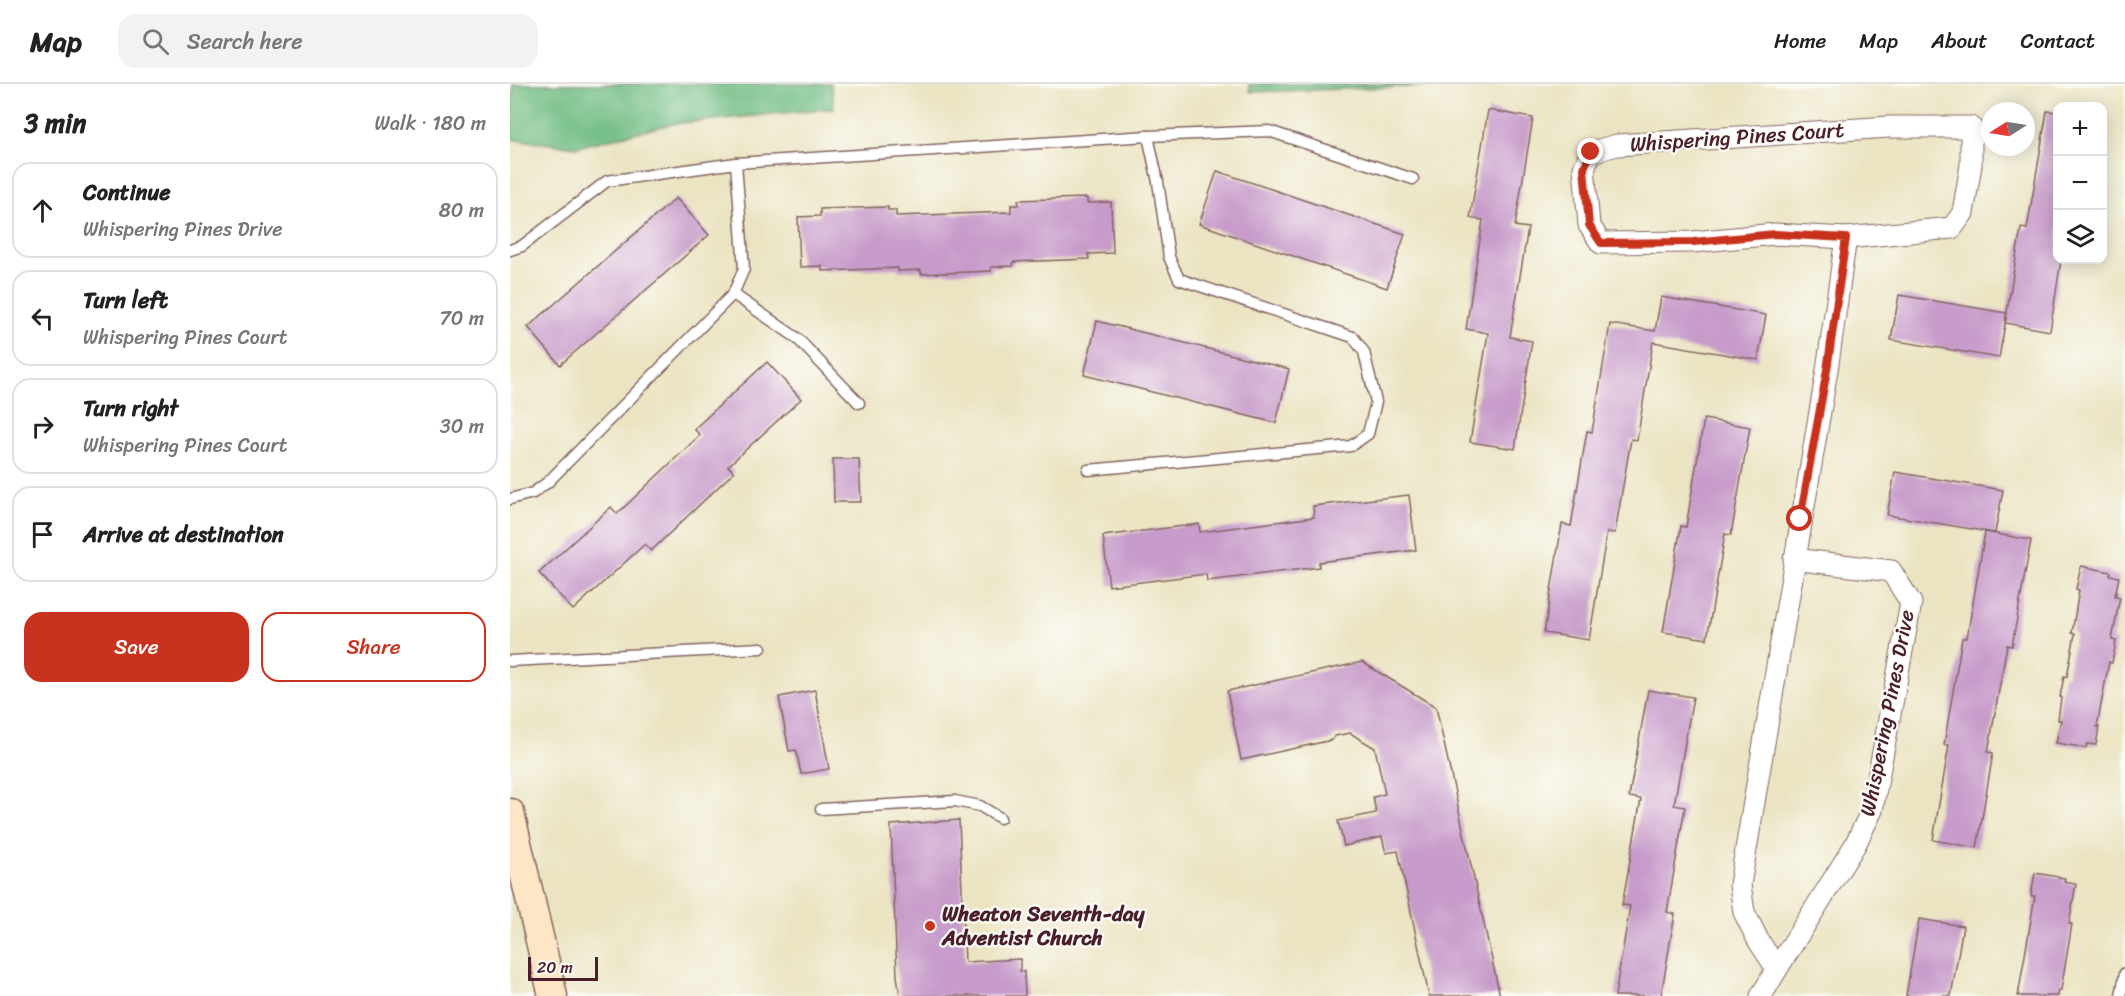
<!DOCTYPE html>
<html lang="en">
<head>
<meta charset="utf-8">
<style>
  :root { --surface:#fff; --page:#f2f2f2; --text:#222; --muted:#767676; --line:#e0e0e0; --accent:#c8321e }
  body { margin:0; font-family:Sriracha,sans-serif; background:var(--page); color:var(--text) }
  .controls { position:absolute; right:18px; top:18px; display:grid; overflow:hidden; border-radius:12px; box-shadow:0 3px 15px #0003 }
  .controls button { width:54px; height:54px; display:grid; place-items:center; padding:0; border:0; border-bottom:2px solid var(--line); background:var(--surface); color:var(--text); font:30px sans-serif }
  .compass { position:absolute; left:1471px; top:18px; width:54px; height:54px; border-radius:50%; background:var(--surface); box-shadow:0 3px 15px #0003; rotate:258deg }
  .scale { position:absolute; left:18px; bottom:15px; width:70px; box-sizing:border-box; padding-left:6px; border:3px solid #4a1f2b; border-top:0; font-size:16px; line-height:21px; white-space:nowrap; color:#4a1f2b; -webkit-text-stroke:4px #fdfcf7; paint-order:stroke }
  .stop { position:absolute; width:18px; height:18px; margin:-14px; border:4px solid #c8321e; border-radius:50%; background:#fff }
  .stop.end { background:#c8321e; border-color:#fff; box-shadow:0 2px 6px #0008 }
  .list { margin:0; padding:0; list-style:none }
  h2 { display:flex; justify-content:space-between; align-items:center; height:78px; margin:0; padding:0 24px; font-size:26px }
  h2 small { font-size:20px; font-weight:400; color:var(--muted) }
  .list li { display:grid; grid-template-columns:39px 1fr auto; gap:18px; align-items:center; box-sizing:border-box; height:96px; margin:0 12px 12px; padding:0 12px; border:2px solid var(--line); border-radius:18px }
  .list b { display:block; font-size:22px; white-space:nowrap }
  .list p { margin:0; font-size:20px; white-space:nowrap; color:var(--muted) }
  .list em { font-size:20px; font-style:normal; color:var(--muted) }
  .actions { display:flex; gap:12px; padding:18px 24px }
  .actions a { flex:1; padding:14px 0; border:2px solid var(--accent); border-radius:18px; text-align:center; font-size:21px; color:var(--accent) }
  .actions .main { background:var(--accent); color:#fff }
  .icon { flex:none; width:33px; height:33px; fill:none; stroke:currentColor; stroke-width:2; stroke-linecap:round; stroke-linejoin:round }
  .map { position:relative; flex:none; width:1615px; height:912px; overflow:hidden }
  header { display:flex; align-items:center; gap:36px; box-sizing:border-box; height:84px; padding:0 30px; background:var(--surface); border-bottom:2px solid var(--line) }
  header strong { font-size:28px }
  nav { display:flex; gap:33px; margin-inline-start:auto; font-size:21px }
  .search { width:420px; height:54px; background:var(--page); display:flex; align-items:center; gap:15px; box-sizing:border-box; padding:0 21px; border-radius:18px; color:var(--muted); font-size:22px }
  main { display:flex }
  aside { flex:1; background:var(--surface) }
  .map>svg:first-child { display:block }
  .forest { fill:#73be86; stroke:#5e6e58; stroke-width:1.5 }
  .building { fill:#c79bca }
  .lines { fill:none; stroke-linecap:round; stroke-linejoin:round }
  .service-casing { stroke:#826460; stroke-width:13 }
  .minor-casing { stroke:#826460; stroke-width:23 }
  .secondary-casing { stroke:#826460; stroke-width:31 }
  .service { stroke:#fff; stroke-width:10 }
  .minor { stroke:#fff; stroke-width:21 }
  .secondary { stroke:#fde5c5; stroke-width:28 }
  .route { stroke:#c8321e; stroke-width:8 }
  .poi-dot { fill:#c8321e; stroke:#fdfcf7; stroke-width:2 }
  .labels { text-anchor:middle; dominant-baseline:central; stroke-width:4.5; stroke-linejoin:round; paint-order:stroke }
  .street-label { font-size:21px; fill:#4a1f2b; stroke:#fdfcf7 }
  .poi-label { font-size:21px; font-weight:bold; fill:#4a1f2b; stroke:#fdfcf7; text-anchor:start }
</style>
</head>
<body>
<header>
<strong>Map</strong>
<div class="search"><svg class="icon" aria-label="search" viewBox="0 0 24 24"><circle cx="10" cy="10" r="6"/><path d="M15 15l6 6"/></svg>Search here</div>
<nav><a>Home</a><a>Map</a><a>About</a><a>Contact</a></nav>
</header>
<main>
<aside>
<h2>3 min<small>Walk · 180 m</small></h2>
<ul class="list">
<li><svg class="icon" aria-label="ahead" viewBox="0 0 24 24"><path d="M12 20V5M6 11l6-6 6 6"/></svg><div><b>Continue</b><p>Whispering Pines Drive</p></div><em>80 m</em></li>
<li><svg class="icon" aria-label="left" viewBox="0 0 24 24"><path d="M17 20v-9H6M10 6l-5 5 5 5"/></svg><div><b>Turn left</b><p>Whispering Pines Court</p></div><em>70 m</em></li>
<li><svg class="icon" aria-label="right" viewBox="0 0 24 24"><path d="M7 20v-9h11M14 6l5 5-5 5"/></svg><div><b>Turn right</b><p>Whispering Pines Court</p></div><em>30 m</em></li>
<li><svg class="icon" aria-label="arrive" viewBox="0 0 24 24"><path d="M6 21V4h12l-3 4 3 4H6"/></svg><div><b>Arrive at destination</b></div></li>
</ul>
<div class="actions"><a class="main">Save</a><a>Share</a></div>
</aside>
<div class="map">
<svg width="1615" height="912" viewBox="0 0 1615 912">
  <rect width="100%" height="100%" fill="#fdfcf7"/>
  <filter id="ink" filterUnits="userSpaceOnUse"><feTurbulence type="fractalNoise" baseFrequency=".0167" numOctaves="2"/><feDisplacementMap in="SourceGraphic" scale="12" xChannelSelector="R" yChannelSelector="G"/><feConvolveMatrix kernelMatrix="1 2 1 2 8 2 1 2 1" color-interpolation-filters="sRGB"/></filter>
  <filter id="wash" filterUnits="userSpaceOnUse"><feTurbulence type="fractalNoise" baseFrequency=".008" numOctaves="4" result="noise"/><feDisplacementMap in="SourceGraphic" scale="24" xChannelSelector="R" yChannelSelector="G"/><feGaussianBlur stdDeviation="1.35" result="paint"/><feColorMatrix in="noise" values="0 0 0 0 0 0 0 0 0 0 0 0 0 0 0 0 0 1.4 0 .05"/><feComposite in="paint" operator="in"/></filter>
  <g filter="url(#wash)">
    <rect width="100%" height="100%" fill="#ebe4c3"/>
    <g class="forest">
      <polygon points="3,0 321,0 324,24 161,40 67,63 0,55"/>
      <polygon points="739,0 950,0 951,1 740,8"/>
    </g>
    <g id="blocks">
      <g class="building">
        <polygon points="978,26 1023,34 1005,142 1018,144 1000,253 1022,257 1005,365 960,358 978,249 956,245 973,136 960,134"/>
        <polygon points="1537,27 1548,28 1548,176 1551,176 1540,247 1495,239 1511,144 1517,145"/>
        <polygon points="707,87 895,150 877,204 689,140"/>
        <polygon points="166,114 199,151 50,281 18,243"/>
        <polygon points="577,114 577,119 601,118 603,169 578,170 579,175 503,178 503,182 481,183 481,187 411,190 411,186 388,187 388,184 312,187 312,182 290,183 288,133 310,132 310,125 378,123 378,126 386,126 386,132 501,128 501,121 509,121 508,116"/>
        <polygon points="1389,211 1497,229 1489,274 1381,256"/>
        <polygon points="1151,213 1256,231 1248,276 1143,258 1127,356 1121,355 1105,449 1097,448 1079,556 1034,549 1052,440 1061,442 1077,347 1082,348 1100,240 1145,247"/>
        <polygon points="587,237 779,285 766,339 574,291"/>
        <polygon points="257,278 291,315 218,382 224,388 141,467 135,460 63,526 29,489 101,423 107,430 190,351 184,345"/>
        <polygon points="1194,335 1240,343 1221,451 1215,450 1197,555 1153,548 1171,442 1176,443"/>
        <polygon points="323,375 349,375 351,418 324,418"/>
        <polygon points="1385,388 1493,406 1485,449 1377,431"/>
        <polygon points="899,411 906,466 809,478 809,483 697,497 696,490 599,502 593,452 689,440 690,448 804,433 803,422"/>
        <polygon points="1475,448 1521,456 1502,562 1497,561 1478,668 1483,669 1467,764 1423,756 1439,661 1434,661 1452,554 1457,554"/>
        <polygon points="1571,482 1601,488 1600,491 1609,493 1605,512 1610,513 1602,556 1606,557 1602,579 1599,578 1595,599 1587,643 1589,643 1586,661 1577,660 1576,664 1546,659 1551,636 1548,636 1551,614 1550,613 1554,592 1557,593 1565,550 1562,549 1569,506 1566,505"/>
        <polygon points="852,578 926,623 990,912 919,912 888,767 876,769 872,753 834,762 828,737 866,729 863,713 875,710 865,664 840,649 825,652 822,656 731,676 717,607"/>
        <polygon points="305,606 319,685 291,690 286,666 279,667 269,613"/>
        <polygon points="1138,606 1183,613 1164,721 1175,723 1157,828 1165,830 1151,912 1105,912 1120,822 1112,821 1131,715 1119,713"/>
        <polygon points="449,736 455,878 510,875 510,887 514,887 515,912 390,912 387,892 381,741"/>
        <polygon points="1525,789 1555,794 1554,798 1566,800 1559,840 1562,840 1551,906 1549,906 1548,912 1508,912 1525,812 1521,812"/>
        <polygon points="1409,835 1453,842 1441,912 1396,912"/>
      </g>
    </g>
  </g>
  <g filter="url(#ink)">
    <use href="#blocks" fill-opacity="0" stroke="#826460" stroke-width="1.5"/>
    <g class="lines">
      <g class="service-casing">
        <g id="service">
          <polyline points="0,166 12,162 97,97 226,79"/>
          <polyline points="223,210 287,254 349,319"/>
          <polyline points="578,386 841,362 858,350 866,318 854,268 843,253 669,195 659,173 648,98 638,52"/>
          <polyline points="0,415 23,409 38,398 223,210 234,185 226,79 638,52 759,47 903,95"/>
          <polyline points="0,577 251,564"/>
          <polyline points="311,725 445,717 470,722 490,734"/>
          <polyline points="1611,912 1615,889"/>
        </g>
      </g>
      <g class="minor-casing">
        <g id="minor">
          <polygon points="1379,43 1461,43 1461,81 1453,129 1442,144 1336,154 1265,150 1183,158 1091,159 1079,141 1074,84 1081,68 1107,61"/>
          <polyline points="1267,885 1345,761 1362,726 1401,519 1381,487 1284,475"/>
          <polyline points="1251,912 1267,885 1248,856 1234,828 1230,801 1317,286 1336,154"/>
        </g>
      </g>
      <g class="secondary-casing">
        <polyline id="secondary" points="0,729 43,912"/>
      </g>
      <use href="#service" class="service"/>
      <use href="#minor" class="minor"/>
      <use href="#secondary" class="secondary"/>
    </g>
  </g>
  <g class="lines" filter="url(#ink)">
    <polyline class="route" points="1081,68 1074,84 1079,141 1091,159 1183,158 1265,150 1336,154 1317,286 1290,435"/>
  </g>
  <circle class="poi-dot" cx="420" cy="842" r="6"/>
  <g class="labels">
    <g class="street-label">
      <text transform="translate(1227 53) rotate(-4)">Whispering Pines Court</text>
      <text transform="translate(1377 629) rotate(-79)">Whispering Pines Drive</text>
    </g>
    <g class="poi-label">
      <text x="432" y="830">Wheaton Seventh-day<tspan x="432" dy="24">Adventist Church</tspan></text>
    </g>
  </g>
</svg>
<div class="controls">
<button>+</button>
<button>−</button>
<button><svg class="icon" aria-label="layers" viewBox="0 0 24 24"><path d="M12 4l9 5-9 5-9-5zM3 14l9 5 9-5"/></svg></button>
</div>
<svg class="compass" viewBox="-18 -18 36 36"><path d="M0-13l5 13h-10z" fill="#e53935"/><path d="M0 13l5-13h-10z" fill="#767676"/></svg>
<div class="scale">20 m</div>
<div class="stop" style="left:1290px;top:435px"></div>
<div class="stop end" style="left:1081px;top:68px"></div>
</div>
</main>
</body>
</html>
